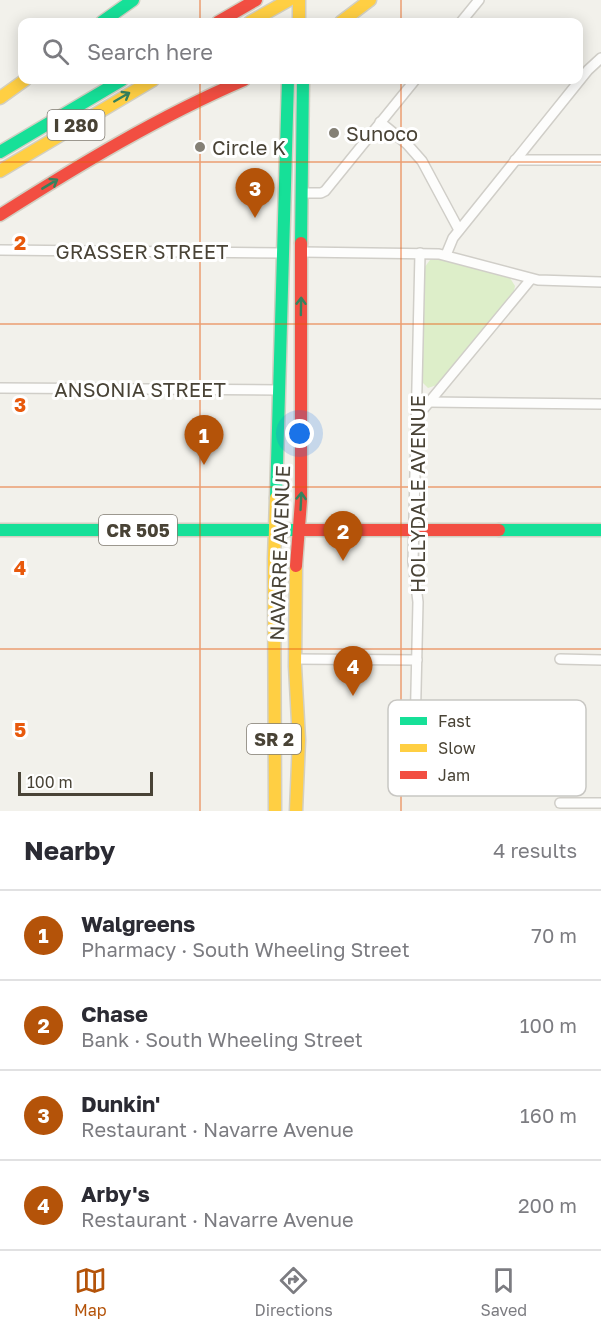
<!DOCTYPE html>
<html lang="en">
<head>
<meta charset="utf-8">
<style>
  :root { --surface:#fff; --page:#f2f2f3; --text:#2b2b33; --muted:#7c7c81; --line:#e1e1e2; --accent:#b45309 }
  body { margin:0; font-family:"Golos Text",sans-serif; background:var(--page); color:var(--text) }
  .scale { position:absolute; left:18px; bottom:15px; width:135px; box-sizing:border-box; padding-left:6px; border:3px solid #494336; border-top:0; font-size:16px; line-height:21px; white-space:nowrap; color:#494336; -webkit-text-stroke:4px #fff; paint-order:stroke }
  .you { position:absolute; left:300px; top:434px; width:21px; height:21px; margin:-15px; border:4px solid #fff; border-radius:50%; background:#1a73e8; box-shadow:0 0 0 9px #1a73e833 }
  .badge { display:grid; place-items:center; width:39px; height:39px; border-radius:50%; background:var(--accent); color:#fff; font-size:20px; font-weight:700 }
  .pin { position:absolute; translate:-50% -50px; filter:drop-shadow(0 2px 3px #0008) }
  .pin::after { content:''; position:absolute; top:32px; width:21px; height:18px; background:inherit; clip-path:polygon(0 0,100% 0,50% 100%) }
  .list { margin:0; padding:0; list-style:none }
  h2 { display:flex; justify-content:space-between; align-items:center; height:78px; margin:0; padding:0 24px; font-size:26px }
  h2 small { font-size:20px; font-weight:400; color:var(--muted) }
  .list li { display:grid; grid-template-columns:39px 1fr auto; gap:18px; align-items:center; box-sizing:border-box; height:90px; padding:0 24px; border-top:2px solid var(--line) }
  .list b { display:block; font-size:22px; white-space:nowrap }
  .list p { margin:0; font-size:20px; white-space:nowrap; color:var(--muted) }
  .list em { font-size:20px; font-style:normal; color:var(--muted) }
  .icon { flex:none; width:33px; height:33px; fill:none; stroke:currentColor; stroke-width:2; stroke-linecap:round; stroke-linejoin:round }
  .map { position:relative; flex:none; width:601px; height:811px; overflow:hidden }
  .search { position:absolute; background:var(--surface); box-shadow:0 3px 15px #0003; left:18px; right:18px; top:18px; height:66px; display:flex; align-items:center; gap:15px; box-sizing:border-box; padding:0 21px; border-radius:12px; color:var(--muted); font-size:22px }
  .sheet { height:438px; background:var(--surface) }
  nav { display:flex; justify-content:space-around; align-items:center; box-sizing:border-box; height:84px; border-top:2px solid var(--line); background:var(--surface); font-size:16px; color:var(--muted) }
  nav a { display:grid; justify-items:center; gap:3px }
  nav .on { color:var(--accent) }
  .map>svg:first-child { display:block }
  .green { fill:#ddeec9 }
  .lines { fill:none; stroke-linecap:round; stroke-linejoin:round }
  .street-casing { stroke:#d0cec8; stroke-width:12 }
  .fast-casing { stroke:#d2cfc2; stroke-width:15 }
  .slow-casing { stroke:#d2cfc2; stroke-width:15 }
  .jam-casing { stroke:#d2cfc2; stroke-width:15 }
  .street { stroke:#fdfdfc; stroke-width:9 }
  .fast { stroke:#16e098; stroke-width:12 }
  .slow { stroke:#ffcf43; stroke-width:12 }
  .jam { stroke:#f24e42; stroke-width:12 }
  .oneway { stroke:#35825d }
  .grid { fill:none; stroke:#e8590c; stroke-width:1.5; stroke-opacity:0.55 }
  .poi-dot { fill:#848075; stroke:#fff; stroke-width:2 }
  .labels { text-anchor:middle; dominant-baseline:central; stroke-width:6; stroke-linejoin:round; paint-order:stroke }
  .shield { fill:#fff; stroke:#807b72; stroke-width:1.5 }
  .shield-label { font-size:18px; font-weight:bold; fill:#494336 }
  .poi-label { font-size:20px; fill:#494336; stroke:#fff; text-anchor:start }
  .street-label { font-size:20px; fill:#494336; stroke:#fff }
  .key { fill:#fff; stroke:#c8c7c3; stroke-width:1.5 }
  .key-label { font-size:16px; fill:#494336 }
  .grid-label { font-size:20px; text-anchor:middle; font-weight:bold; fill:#e8590c; stroke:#fff; stroke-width:6; stroke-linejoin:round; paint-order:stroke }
</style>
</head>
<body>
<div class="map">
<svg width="601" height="811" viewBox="0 0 601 811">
  <rect width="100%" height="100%" fill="#f2f1eb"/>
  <polygon class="green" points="440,258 510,278 515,286 514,291 437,385 428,388 422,382 424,268 430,260"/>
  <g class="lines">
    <g class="street-casing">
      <g id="street">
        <polyline points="461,22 479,0"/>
        <polyline points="380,122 407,144 422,161 459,230"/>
        <polyline points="515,160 601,160"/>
        <polyline points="301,193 321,193 325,191 415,80"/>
        <polyline points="0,250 283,253"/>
        <polyline points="302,252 439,254 538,280 601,282"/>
        <polyline points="446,255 453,238 588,70 601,58"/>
        <polyline points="0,388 280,390"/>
        <polyline points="429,402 601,404"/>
        <polyline points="416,418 531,279"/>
        <polyline points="296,659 417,660"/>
        <polyline points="560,659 601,660"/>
        <polyline points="415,734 418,602 413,562 420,253"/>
        <polyline points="560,803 601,803"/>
      </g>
    </g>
    <g class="fast-casing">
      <g id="fast">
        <polyline points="102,22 133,0"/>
        <polyline points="0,152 122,80"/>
        <polyline points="301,243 303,80"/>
        <polyline points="276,498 288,80"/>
        <polyline points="0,530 299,530"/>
        <polyline points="499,530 601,530"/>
      </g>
    </g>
    <g class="slow-casing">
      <g id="slow">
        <polyline points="299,0 299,22"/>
        <polyline points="250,22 289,0"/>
        <polyline points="341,22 370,0"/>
        <polyline points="0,98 25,80"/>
        <polyline points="0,171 153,80"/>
        <polyline points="296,566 295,666 299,740 296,811"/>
        <polyline points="275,811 274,559 276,498"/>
      </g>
    </g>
    <g class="jam-casing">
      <g id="jam">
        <polyline points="218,22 256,0"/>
        <path d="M0,215C79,165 158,117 244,80"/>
        <polyline points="299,530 499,530"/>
        <polyline points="296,566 301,501 301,243"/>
      </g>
    </g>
    <use href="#street" class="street"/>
    <use href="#fast" class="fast"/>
    <use href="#slow" class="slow"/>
    <use href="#jam" class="jam"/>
  </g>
  <defs><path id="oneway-shaft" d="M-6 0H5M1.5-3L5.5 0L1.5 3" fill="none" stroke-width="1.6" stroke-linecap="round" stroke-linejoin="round" transform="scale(1.5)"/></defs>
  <g class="oneway">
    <use href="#oneway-shaft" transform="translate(122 97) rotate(-30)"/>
    <use href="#oneway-shaft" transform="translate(50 184) rotate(-31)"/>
    <use href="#oneway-shaft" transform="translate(301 306) rotate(-89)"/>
    <use href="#oneway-shaft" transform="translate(301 501) rotate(-87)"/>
  </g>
  <path class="grid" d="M200,0V22M401,0V22M200,80V811M401,80V811M0,162H601M0,324H601M0,487H601M0,649H601"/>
  <g class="poi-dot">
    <circle cx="334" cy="133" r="6"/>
    <circle cx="200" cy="147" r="6"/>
  </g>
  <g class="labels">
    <g class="shield">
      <rect x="47.5" y="110" width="57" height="30" rx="4.5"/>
      <rect x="99" y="515" width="78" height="30" rx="4.5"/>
      <rect x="247" y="724" width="54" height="30" rx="4.5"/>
    </g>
    <g class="shield-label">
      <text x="76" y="125">I 280</text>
      <text x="138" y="530">CR 505</text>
      <text x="274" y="739">SR 2</text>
    </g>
    <g class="poi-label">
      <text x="346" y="133">Sunoco</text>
      <text x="212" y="147">Circle K</text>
    </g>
    <g class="street-label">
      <text x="142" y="251">GRASSER STREET</text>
      <text x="140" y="389">ANSONIA STREET</text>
      <text transform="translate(417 494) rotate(-90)">HOLLYDALE AVENUE</text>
      <text transform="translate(279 553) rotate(-88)">NAVARRE AVENUE</text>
    </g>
  </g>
  <rect x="388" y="700" width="198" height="96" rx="9" class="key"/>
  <rect x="400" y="717" width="27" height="8" fill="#16e098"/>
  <rect x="400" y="744" width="27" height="8" fill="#ffcf43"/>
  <rect x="400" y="771" width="27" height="8" fill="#f24e42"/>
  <g class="key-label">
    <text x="438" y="727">Fast</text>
    <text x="438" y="754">Slow</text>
    <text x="438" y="781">Jam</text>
  </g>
  <g class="grid-label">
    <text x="20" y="250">2</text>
    <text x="20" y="412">3</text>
    <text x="20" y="575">4</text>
    <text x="20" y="737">5</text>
  </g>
</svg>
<div class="scale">100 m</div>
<div class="you"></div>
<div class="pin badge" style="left:204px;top:465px">1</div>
<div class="pin badge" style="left:343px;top:561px">2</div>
<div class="pin badge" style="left:255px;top:218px">3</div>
<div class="pin badge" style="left:353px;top:696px">4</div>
<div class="search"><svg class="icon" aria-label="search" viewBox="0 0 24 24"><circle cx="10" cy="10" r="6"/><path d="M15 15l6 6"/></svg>Search here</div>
</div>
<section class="sheet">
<h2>Nearby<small>4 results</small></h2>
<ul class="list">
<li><span class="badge">1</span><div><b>Walgreens</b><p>Pharmacy · South Wheeling Street</p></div><em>70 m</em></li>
<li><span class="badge">2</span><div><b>Chase</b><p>Bank · South Wheeling Street</p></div><em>100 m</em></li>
<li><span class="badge">3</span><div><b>Dunkin'</b><p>Restaurant · Navarre Avenue</p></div><em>160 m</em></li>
<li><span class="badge">4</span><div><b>Arby's</b><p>Restaurant · Navarre Avenue</p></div><em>200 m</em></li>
</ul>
</section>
<nav>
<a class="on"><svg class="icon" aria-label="map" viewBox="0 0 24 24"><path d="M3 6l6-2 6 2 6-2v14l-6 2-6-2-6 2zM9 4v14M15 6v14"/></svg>Map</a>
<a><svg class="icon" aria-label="directions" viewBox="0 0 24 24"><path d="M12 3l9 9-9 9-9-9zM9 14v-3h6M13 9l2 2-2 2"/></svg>Directions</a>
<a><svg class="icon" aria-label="saved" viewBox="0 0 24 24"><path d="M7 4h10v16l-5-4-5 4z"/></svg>Saved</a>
</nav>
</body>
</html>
